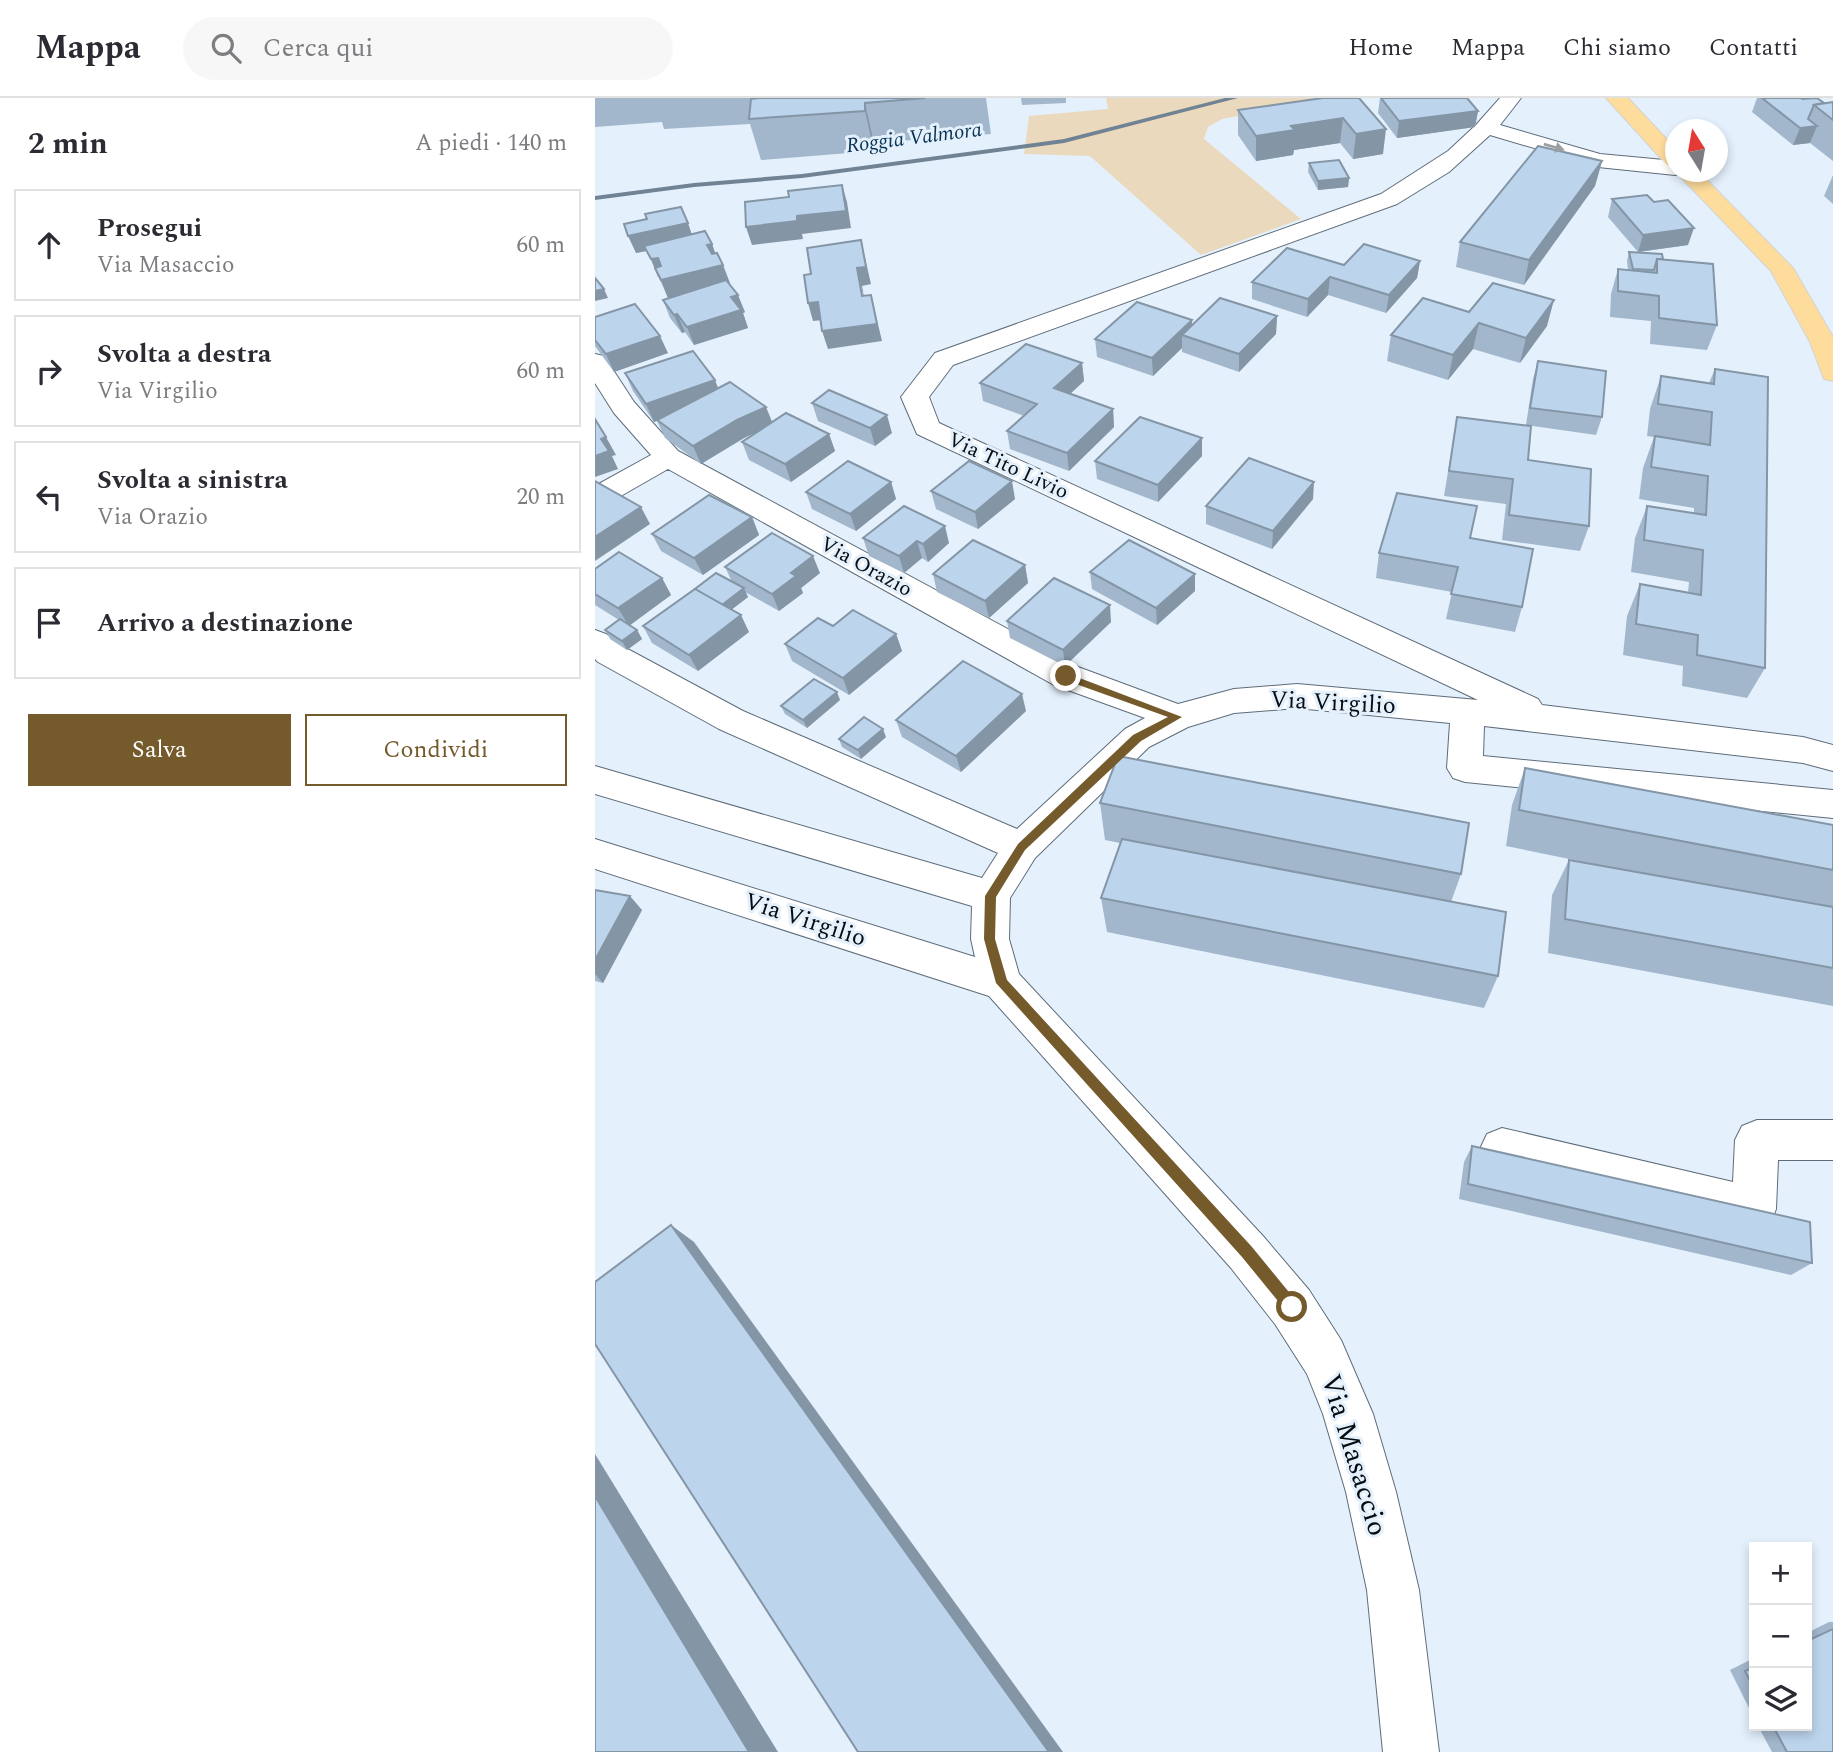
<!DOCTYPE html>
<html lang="it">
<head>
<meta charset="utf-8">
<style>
  :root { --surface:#fff; --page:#f7f7f7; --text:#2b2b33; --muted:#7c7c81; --line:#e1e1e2; --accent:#755b2c }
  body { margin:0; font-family:Spectral,serif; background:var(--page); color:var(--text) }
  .controls { position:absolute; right:21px; bottom:21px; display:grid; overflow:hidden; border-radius:0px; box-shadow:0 4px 10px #0003 }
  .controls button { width:63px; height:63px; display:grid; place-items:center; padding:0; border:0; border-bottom:2px solid var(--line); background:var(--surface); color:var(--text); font:35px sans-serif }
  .compass { position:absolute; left:1070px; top:21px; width:63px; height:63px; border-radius:50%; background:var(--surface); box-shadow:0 4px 10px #0003; rotate:349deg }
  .stop { position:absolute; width:21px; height:21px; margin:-16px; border:5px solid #755b2c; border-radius:50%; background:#fff }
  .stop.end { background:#755b2c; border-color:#fff; box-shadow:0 2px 7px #0008 }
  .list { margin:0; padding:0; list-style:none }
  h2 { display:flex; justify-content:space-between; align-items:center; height:91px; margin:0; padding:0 28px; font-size:30px }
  h2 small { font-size:23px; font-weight:400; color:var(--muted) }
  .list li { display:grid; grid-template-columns:46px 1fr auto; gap:21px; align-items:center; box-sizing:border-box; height:112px; margin:0 14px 14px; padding:0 14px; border:2px solid var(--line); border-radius:0px }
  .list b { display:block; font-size:26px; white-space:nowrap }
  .list p { margin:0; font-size:23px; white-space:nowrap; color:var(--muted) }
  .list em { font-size:23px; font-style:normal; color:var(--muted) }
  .actions { display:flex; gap:14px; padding:21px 28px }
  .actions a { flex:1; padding:16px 0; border:2px solid var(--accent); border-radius:0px; text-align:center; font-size:24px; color:var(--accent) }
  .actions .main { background:var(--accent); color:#fff }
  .icon { flex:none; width:38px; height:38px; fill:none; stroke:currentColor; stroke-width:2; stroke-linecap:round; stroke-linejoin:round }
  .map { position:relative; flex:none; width:1238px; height:1654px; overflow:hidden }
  header { display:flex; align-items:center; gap:42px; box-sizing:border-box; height:98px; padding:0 35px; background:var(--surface); border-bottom:2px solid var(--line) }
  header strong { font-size:33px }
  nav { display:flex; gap:38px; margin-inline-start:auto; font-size:24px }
  .search { width:490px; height:63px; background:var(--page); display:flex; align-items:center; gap:18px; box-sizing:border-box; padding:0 24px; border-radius:38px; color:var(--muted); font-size:26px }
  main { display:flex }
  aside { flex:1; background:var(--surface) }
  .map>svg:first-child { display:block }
  .green { fill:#ead9bc }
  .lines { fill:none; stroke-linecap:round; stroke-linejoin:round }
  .stream { fill:#708395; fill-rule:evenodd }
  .minor-casing { stroke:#5e6c79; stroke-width:2 }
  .major-casing { stroke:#d2d3d4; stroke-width:2 }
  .minor { fill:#fff; fill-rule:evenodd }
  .major { fill:#fedc9c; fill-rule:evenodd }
  .wall { fill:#a2b7cc }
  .shaded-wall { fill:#8495a6 }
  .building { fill:#bcd5ed; stroke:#8495a6; stroke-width:2 }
  .oneway { fill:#9c9ea0 }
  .route { fill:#755b2c }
  .labels { text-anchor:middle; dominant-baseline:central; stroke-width:6; stroke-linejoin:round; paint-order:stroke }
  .far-water-label { font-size:21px; font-style:italic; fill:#083353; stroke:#e4f1fd }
  .far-street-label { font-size:21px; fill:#070c11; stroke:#e4f1fd }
  .street-label { font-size:24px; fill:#070c11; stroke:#e4f1fd }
  .near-street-label { font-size:28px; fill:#070c11; stroke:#e4f1fd }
</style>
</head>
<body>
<header>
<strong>Mappa</strong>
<div class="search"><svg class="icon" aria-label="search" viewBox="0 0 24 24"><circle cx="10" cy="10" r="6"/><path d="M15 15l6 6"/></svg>Cerca qui</div>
<nav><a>Home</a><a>Mappa</a><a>Chi siamo</a><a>Contatti</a></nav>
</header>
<main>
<aside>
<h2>2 min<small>A piedi · 140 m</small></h2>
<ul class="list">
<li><svg class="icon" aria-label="ahead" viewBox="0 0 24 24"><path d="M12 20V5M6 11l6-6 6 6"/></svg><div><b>Prosegui</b><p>Via Masaccio</p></div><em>60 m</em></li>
<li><svg class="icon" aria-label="right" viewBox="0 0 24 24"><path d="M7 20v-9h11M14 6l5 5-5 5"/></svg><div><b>Svolta a destra</b><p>Via Virgilio</p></div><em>60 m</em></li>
<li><svg class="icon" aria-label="left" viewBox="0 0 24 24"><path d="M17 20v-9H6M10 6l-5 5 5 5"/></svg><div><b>Svolta a sinistra</b><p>Via Orazio</p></div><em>20 m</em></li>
<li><svg class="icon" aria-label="arrive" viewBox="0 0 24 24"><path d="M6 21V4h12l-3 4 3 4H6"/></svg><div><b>Arrivo a destinazione</b></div></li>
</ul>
<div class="actions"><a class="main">Salva</a><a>Condividi</a></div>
</aside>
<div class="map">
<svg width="1238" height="1654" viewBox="0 0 1238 1654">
  <rect width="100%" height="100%" fill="#e4f1fd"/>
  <polygon class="green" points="511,0 725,0 724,3 627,21 613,29 609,41 706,121 606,157 495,58 429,56 434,18 513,11"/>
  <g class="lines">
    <polygon class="stream" points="630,0 643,0 469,45 207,80 99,89 0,102 0,98 99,85 207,76 469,41"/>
    <g class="minor-casing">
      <g id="minor">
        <polygon points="905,0 926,0 905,27 1005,56 1080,63 1080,74 1089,74 1080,77 1003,69 895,37 854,74 802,106 358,267 334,299 344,325 943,601 947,607 1208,639 1238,647 1238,673 1208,665 889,628 888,658 1238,692 1238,720 870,684 858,680 852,670 855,625 702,610 639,615 593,629 554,649 440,760 415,800 414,841 424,876 668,1138 714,1192 746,1242 778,1316 801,1394 824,1492 844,1654 788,1654 772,1492 751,1394 728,1316 712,1276 680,1226 636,1170 394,898 0,771 0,741 380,859 376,841 377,808 0,696 0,668 387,780 403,755 124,631 3,564 0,561 0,532 11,536 27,548 148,613 422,731 530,631 550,620 459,587 73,371 10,407 0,409 0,388 56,357 19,315 0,285 0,256 9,258 39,304 83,353 483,569 583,606 639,591 702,586 883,602 322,336 306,299 340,255 786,96 853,53 881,27"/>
        <polygon points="1162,1022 1238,1022 1238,1062 1183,1062 1181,1111 1175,1127 1159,1133 907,1072 892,1066 885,1051 892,1036 907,1030 1138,1084 1140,1042 1147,1028"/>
      </g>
    </g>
    <g class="major-casing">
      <g id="major">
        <polygon points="1011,0 1033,0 1080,50 1080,68 1072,67"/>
        <polygon points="1081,74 1104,74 1198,170 1238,239 1238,283 1229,281 1215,244 1176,173"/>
      </g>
    </g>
    <use href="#minor" class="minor"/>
    <use href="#major" class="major"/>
  </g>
  <g class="wall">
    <polygon points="0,0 391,0 396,36 279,45 279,53 166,62 155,26 69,31 67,24 0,29"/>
    <polygon points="426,0 471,0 471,5 427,7"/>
    <polygon points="728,0 788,56 758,61 745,45 699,52 698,57 661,63 643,37 643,12"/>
    <polygon points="785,0 872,0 883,13 880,29 802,40 783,15"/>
    <polygon points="1162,0 1206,0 1229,5 1238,4 1238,63 1215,45 1198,47 1157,14"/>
    <polygon points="1007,63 1000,88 929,187 861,169 865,144"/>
    <polygon points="714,65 754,80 753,89 723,92 713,74"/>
    <polygon points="1238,77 1238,106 1229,98"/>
    <polygon points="1017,101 1093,147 1043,154 1013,119"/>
    <polygon points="86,109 97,137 117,146 120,155 128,167 134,185 150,214 148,215 153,230 99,247 90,234 87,235 75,220 68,202 73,200 52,153 41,155 52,121"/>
    <polygon points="1034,154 1068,161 1122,227 1112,252 1055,246 1056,223 1015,219 1016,196 1023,171 1033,172 1032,163"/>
    <polygon points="825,163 822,180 791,215 733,197 712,219 657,201 657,184 749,167"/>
    <polygon points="874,214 952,228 925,265 878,251 853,282 792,263 796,237"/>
    <polygon points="682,218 681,236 644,274 587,254 587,250 558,278 502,259 500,241 597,227"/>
    <polygon points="0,219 73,255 19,274 0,248"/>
    <polygon points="943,263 1007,319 1001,337 931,327 938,281"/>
    <polygon points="487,265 489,283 475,296 518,311 519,329 474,373 415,351 412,333 429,318 388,303 385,285"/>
    <polygon points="1120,271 1170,570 1152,600 1087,588 1088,568 1028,557 1032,518 1045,486 1093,495 1094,484 1036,474 1040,440 1052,408 1099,415 1099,410 1044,401 1048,370 1059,339 1052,338 1055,311 1066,278 1114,285"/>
    <polygon points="30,275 123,290 177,324 234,336 240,353 196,384 154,362 147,344 164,333 149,340 106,366 70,340 62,323 59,324 38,293"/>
    <polygon points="217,305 297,335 280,348 223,323"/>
    <polygon points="862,319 933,362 994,428 985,453 907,442 911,406 849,398"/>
    <polygon points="607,340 607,358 563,404 502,381 500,363"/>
    <polygon points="296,384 301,401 261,433 217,411 211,394"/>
    <polygon points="336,393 420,401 383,431 341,411"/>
    <polygon points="718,401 677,451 611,426 611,408"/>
    <polygon points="157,419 164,437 108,477 66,453 57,436"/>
    <polygon points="268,440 354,445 333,464 327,460 309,475 274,458"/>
    <polygon points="875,440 927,509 920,534 851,521 857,494 781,480 784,455"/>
    <polygon points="430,467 433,485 394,520 342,494 338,476"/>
    <polygon points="130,469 225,475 206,490 208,495 184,513 150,494 153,499 136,512 154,534 103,573 57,545 48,528 137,484"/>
    <polygon points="0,471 67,480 76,497 34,527 42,532 47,541 32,552 15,541 10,532 24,522 0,507"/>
    <polygon points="495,474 600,476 600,493 562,527 497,491"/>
    <polygon points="412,523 516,524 470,568 415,540"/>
    <polygon points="238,528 301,536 307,553 254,597 197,563 190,546"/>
    <polygon points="245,602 212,630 190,616 186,608"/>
    <polygon points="431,613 366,674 307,639 301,622"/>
    <polygon points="291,639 266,661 247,649 244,641"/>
    <polygon points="930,670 1238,727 1238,908 953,855 957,797 974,762 1023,771 911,748 917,707"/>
    <polygon points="505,705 866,776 856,804 903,878 889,910 512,834 506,800 525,745 510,742"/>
    <polygon points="0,792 47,812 8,885 0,883"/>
    <polygon points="877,1048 1217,1165 1196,1177 864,1101 869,1064"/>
    <polygon points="1234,1524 1238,1524 1238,1654 1177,1654 1163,1628 1212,1628 1212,1535"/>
    <polygon points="1159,1560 1159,1620 1135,1572"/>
  </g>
  <g class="shaded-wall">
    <polygon points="270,5 279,45 279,53 270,13"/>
    <polygon points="883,13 880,29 802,40 804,23"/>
    <polygon points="748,20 745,45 699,52 698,57 661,63 661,38 696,28"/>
    <polygon points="1222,28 1215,45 1198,47 1205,30"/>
    <polygon points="791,31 788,56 758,61 761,36"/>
    <polygon points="1007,63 1000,88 929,187 934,162"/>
    <polygon points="754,80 753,89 723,92 723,83"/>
    <polygon points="247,87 252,104 256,130 207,136 208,141 157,147 151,129 202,118"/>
    <polygon points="93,125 99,143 41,155 33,138"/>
    <polygon points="1099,130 1093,147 1043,154 1048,137"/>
    <polygon points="266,142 276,186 267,188 272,215 262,170"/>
    <polygon points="117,146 123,163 119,164 112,147"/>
    <polygon points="63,160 70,177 63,179 56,161"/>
    <polygon points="825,163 822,180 791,215 794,197"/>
    <polygon points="128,167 135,185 73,200 66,182"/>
    <polygon points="735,179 733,197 712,219 713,201"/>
    <polygon points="9,191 13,200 0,203 0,193"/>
    <polygon points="143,197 150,214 148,215 153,230 99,247 92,229 136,199"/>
    <polygon points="276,197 287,243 233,251 227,233"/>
    <polygon points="959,202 952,228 925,265 931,240"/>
    <polygon points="223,204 228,222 218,223 213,205"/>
    <polygon points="82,216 90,234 87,235 79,217"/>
    <polygon points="682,218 681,236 644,274 644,256"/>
    <polygon points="597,222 598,240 587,237 587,250 558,278 557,260"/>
    <polygon points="884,225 878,251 853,282 858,257"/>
    <polygon points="65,238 73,255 19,274 11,256"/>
    <polygon points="487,265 489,283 462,308 459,290"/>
    <polygon points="120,282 127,300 59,324 51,306"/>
    <polygon points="171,309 178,326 149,340 106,366 98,348 142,322"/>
    <polygon points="518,311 519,329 474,373 472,355"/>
    <polygon points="292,317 297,335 280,348 275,330"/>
    <polygon points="234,336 240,353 196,384 190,366"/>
    <polygon points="11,339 21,357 17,358 23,371 0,379 0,358 6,341"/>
    <polygon points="607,340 607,358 563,404 563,387"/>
    <polygon points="417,383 420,401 383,431 380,414"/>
    <polygon points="296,384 301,401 261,433 255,416"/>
    <polygon points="719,384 718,401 677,451 678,433"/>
    <polygon points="46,409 55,426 0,463 0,439"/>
    <polygon points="157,419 164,437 108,477 99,460"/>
    <polygon points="350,428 354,445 333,464 328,446"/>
    <polygon points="322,443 327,460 309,475 304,458"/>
    <polygon points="218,458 225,475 206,490 208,495 184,513 177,496 196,475"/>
    <polygon points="430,467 433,485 394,520 390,503"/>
    <polygon points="600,476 600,493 562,527 561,510"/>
    <polygon points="67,480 76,497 34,528 23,510"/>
    <polygon points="149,490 153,499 127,519 123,510"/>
    <polygon points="515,507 516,524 470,568 468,552"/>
    <polygon points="146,517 154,534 103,573 94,557"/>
    <polygon points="42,532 47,541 32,552 27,543"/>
    <polygon points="301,536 307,553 254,597 248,580"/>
    <polygon points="242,594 245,602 212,630 208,622"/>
    <polygon points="427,596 431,613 366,674 361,658"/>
    <polygon points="288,631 291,639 266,661 263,652"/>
    <polygon points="35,798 47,812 8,885 0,876 0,862"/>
    <polygon points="76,1127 99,1144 468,1654 454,1654"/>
    <polygon points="0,1356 183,1654 154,1654 0,1398"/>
  </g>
  <g class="building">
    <polygon points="164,0 330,0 270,5 270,13 154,21 156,1"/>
    <polygon points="728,0 764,0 791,31 761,36 748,20 696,28 700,32 661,38 643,12"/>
    <polygon points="786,0 872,0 883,13 804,23"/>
    <polygon points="1167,0 1206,0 1207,1 1222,0 1229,5 1219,7 1213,21 1222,28 1205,30"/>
    <polygon points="1238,4 1238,22 1219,7"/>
    <polygon points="943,48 1007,63 934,162 865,144"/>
    <polygon points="744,62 754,80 723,83 714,65"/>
    <polygon points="247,87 251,113 202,118 202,123 151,129 150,104 194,99 193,93"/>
    <polygon points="1052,97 1059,104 1073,102 1099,130 1048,137 1017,101"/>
    <polygon points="86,109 93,125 33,138 29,126 52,121 50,116"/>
    <polygon points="110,133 117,146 112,147 117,156 122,155 128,167 66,182 60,170 66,168 63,160 56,161 49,148"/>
    <polygon points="266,142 271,169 262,170 267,198 276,197 282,226 227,233 223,204 213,205 209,177 216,176 212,150"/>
    <polygon points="769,146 825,163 794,197 735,179 713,201 657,184 692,150 749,167"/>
    <polygon points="1034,154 1067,156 1068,161 1062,161 1059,172 1038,171"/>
    <polygon points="1062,161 1118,166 1122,227 1064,220 1064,198 1023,193 1023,171 1062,175"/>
    <polygon points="0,180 9,191 0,193"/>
    <polygon points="131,182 143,197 136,199 146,212 92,229 82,216 79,217 68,202"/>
    <polygon points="898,185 959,202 931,240 884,225 858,257 796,237 828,200 874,214"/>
    <polygon points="625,200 682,218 644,256 587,237"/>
    <polygon points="542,204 597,222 557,260 500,241"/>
    <polygon points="40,206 65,238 11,256 0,242 0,219"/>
    <polygon points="431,246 487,265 459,290 518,311 472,355 412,333 442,306 385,285"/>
    <polygon points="98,253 120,282 51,306 30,275"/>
    <polygon points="943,263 1011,273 1007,319 935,310"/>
    <polygon points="1120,271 1173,279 1170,570 1102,557 1103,537 1041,526 1045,486 1106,497 1108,452 1049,442 1052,408 1111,417 1113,378 1056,369 1060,338 1115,347 1117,314 1063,306 1066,278 1119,286"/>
    <polygon points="135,284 171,309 142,322 98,348 62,322"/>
    <polygon points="234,292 292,317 275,330 217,305"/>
    <polygon points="191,315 234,336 190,366 147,344"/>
    <polygon points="545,319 607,340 563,387 500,363"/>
    <polygon points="862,319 936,328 933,362 996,371 994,428 914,417 918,381 854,373"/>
    <polygon points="0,321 11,339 6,341 14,353 0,358"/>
    <polygon points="654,360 719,384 678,433 611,408"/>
    <polygon points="253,363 296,384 255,416 211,394"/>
    <polygon points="374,363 417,383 380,414 336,393"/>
    <polygon points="0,383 46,409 0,439"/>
    <polygon points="802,395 882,408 875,440 938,451 927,509 856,496 863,469 784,455"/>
    <polygon points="114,397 157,419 99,460 57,436"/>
    <polygon points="309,408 350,428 328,446 322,443 304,458 268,440"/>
    <polygon points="177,435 218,458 196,475 201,478 177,496 130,469"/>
    <polygon points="378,442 430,467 390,503 338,476"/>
    <polygon points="534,442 600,476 561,510 495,474"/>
    <polygon points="24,454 67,480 23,510 0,496 0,471"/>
    <polygon points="121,475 149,490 127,507 100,491"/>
    <polygon points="459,480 515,507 468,552 412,523"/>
    <polygon points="100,491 146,517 94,557 48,528"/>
    <polygon points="258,512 301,536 248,580 190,546 223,520 238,528"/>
    <polygon points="25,521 42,532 27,543 10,532"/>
    <polygon points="368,563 427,596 361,658 301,622"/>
    <polygon points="219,581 242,594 208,622 186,608"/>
    <polygon points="269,619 288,631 263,652 244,641"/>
    <polygon points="523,658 874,725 866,776 505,705"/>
    <polygon points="930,670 1238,727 1238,772 924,712"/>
    <polygon points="527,741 911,814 903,878 506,800"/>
    <polygon points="974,762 1238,809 1238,870 970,821"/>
    <polygon points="0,792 35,798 0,862"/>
    <polygon points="877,1048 1215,1124 1217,1165 873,1086"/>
    <polygon points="76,1127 454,1654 263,1654 0,1246 0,1184"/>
    <polygon points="0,1398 154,1654 0,1654"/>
    <polygon points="1238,1531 1238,1654 1192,1654 1178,1628 1212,1628 1212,1543"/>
    <polygon points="1159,1569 1159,1591 1150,1573"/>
  </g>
  <defs><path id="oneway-solid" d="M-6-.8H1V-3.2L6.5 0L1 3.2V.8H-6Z" transform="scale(1.75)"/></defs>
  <use class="oneway" href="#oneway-solid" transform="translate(959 49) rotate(16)"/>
  <polygon class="route" points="467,576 474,576 587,619 546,643 430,752 401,799 400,841 412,882 657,1149 702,1204 704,1209 697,1216 692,1214 647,1159 401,885 389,841 390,798 423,746 538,637 573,619 467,581"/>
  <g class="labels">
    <g class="far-water-label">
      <text transform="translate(319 40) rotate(-7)">Roggia Valmora</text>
    </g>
    <g class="far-street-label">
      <text transform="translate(413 368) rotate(25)">Via Tito Livio</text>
      <text transform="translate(271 469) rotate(29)">Via Orazio</text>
    </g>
    <g class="street-label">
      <text transform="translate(738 605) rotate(3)">Via Virgilio</text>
      <text transform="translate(210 822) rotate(18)">Via Virgilio</text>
    </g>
    <g class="near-street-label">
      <text transform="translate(759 1357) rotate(73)">Via Masaccio</text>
    </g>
  </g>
</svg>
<div class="controls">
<button>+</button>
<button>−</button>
<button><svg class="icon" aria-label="layers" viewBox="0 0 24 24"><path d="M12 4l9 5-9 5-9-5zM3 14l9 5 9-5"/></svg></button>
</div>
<svg class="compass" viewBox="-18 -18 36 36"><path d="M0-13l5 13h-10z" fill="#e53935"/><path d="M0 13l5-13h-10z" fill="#7c7c81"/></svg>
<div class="stop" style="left:697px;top:1209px"></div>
<div class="stop end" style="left:471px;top:578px"></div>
</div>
</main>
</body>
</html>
